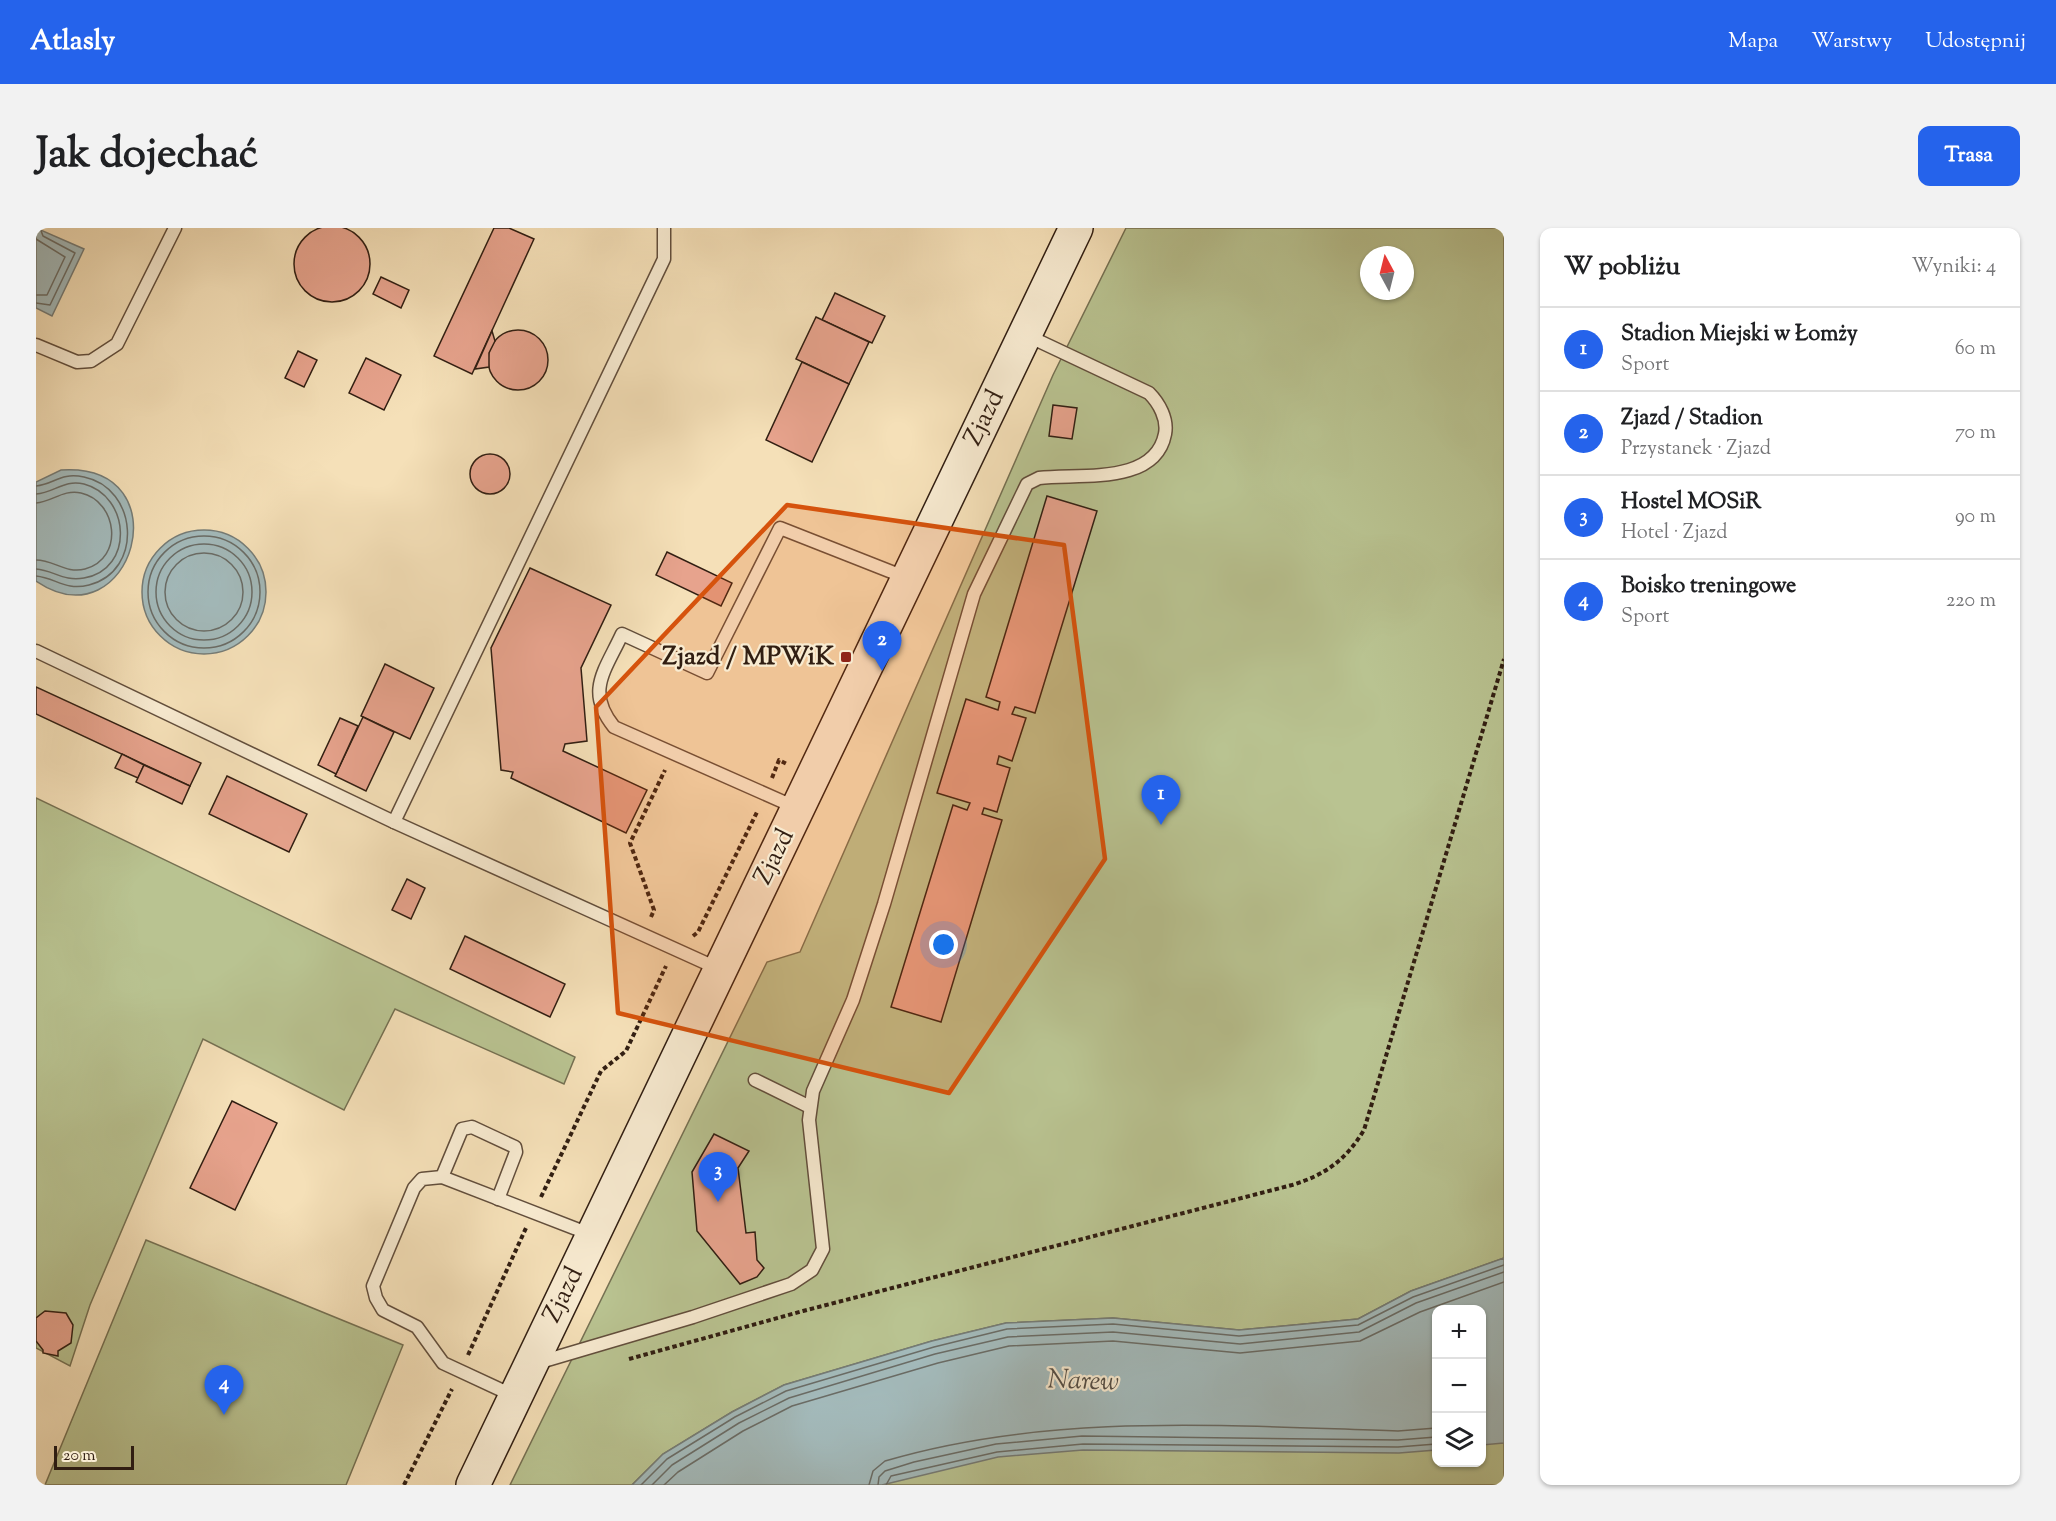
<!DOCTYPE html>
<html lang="pl">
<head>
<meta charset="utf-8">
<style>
  :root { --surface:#fff; --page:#f2f2f2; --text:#202124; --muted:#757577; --line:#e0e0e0; --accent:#2563eb }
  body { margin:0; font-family:"Sorts Mill Goudy",serif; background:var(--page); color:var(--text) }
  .controls { position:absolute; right:18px; bottom:18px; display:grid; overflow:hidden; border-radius:12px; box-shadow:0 2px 4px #0004 }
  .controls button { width:54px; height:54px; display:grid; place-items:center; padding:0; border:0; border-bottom:2px solid var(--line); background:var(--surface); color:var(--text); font:30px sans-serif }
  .compass { position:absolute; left:1324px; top:18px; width:54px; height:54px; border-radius:50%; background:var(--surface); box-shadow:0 2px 4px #0004; rotate:353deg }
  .scale { position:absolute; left:18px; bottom:15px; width:80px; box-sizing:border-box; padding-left:6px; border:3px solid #311e12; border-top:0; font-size:16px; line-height:21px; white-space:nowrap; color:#311e12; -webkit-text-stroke:4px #f8ebd1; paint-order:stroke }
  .you { position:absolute; left:908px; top:717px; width:21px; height:21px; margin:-15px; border:4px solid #fff; border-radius:50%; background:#1a73e8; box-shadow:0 0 0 9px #1a73e833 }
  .badge { display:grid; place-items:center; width:39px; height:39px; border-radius:50%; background:var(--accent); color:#fff; font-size:20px; font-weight:700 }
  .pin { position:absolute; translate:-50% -50px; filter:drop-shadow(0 2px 3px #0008) }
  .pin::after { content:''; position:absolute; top:32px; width:21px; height:18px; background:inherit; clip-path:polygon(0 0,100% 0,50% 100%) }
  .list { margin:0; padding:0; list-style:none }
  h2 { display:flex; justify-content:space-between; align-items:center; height:78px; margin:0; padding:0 24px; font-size:26px }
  h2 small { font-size:20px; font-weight:400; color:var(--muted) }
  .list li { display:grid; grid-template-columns:39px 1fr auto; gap:18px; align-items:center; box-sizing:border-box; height:84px; padding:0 24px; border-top:2px solid var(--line) }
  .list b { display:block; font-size:22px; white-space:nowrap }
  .list p { margin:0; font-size:20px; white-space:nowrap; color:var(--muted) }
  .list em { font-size:20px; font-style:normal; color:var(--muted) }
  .icon { flex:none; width:33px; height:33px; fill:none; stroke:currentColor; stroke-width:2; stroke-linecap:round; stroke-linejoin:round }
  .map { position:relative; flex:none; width:1468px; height:1257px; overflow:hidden; border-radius:12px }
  header { display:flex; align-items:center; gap:36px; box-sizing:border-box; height:84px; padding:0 30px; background:var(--accent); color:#fff }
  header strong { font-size:28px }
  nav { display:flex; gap:33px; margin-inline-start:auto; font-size:21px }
  .intro { display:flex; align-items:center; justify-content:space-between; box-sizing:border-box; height:144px; padding:0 36px }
  h1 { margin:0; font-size:42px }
  .button { padding:15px 27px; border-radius:12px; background:var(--accent); color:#fff; font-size:21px; font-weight:700 }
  main { display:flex; gap:36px; padding:0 36px }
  aside { flex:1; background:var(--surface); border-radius:12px; box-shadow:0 2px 4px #0004 }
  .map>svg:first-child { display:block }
  .green { fill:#b9c391; stroke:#757052; stroke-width:1.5; fill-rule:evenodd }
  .water { fill:#a3babb; stroke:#757c77; stroke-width:1.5 }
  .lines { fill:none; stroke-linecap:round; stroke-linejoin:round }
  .shore { stroke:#6a6c66; stroke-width:1.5 }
  .building { fill:#e7a38d; stroke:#311e12; stroke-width:1.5 }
  .lane-casing { stroke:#624e3c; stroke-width:15 }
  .secondary-casing { stroke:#311e12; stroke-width:36 }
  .path { stroke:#311e12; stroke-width:4; stroke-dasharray:4.5 3; stroke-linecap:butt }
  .lane { stroke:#f8ebd1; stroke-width:12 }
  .secondary { stroke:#f8ebd1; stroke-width:33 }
  .marked { fill:#d6530d; fill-opacity:0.2; stroke:#d6530d; stroke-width:4.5; stroke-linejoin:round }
  .poi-dot { fill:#8f2418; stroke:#f8ebd1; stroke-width:2 }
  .labels { text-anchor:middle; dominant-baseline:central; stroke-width:4.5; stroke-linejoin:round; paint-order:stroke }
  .street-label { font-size:26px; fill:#311e12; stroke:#f8ebd1 }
  .poi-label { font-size:26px; font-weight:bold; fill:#311e12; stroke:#f8ebd1; text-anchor:end }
  .water-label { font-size:27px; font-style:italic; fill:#534d45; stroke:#f8ebd1 }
</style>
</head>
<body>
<header>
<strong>Atlasly</strong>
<nav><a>Mapa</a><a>Warstwy</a><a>Udostępnij</a></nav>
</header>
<div class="intro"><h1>Jak dojechać</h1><a class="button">Trasa</a></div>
<main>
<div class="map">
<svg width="1468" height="1257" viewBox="0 0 1468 1257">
  <rect width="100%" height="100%" fill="#f5e0b8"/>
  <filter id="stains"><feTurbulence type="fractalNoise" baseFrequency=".00333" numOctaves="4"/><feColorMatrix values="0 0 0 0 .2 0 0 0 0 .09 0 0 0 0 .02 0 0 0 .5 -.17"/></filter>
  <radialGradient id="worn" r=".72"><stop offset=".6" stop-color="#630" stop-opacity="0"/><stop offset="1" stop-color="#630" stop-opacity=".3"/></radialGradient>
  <g class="green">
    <path d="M1090,0H1468V1030L1375,1063L1322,1091L1203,1102L1077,1090L970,1095L896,1113L748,1157L696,1184L627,1226L596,1257H474L731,734L764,724L1017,147ZM1333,27H1369V63H1333Z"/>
    <polygon points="0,570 539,829 528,856 359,781 308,882 167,811 54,1077 34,1138 0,1120"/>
    <polygon points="110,1012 367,1117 310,1257 9,1257"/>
    <polygon points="1468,1206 1468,1257 843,1257 1017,1210 1400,1214 1400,1234 1446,1234 1446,1212"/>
  </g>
  <g class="water">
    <polygon points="0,0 48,21 16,88 0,80"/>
    <path d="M25,242C149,234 96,418 0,353V254Z"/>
    <circle cx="168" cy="364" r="62"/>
    <polygon points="1468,1030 1468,1215 1446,1217 1446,1082 1400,1082 1400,1222 1363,1225 1047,1222 962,1229 846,1257 596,1257 627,1226 696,1184 748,1157 896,1113 970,1095 1077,1090 1203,1102 1322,1091 1375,1063"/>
  </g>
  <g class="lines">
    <g class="shore">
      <polyline points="0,11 29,29 11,67 0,67"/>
      <polyline points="0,75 14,77 39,25 7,8 4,0"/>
      <path d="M0,258C19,256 24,244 48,249C102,260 108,343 53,357C29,363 20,350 0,348"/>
      <path d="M0,266C18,265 28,251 48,256C94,268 99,341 48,350C28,354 17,342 0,341"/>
      <path d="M0,275C16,274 27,261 45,265C81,273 89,330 49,341C30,346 18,332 0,332"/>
      <circle cx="168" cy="364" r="56"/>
      <circle cx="168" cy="364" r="48"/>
      <circle cx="168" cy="364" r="39"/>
      <polyline points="605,1257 631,1231 699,1189 750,1163 898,1119 971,1101 1077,1096 1203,1108 1322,1097 1377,1069 1468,1037"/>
      <polyline points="616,1257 636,1237 703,1195 753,1170 899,1126 972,1109 1077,1104 1204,1116 1323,1104 1380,1075 1468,1044"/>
      <polyline points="628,1257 642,1244 707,1203 756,1178 902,1135 973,1118 1077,1113 1204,1125 1324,1113 1384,1084 1468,1054"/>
      <path d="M833,1257L837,1243L849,1233C1015,1184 1191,1198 1362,1203L1400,1200"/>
      <polyline points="842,1257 843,1249 849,1243 878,1234 960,1216 1046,1208 1362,1212 1400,1209"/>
      <polyline points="850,1257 855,1248 961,1224 1047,1216 1362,1219 1400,1216"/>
    </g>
  </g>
  <g class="building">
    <circle cx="296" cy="36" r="38"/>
    <polygon points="458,0 473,0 498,11 436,146 398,128"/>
    <polygon points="345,49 373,62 365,80 337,66"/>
    <polygon points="799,65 849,88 836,115 786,92"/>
    <polygon points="780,89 833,114 813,156 760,131"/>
    <circle cx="482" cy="132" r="30"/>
    <polygon points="456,103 459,113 453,125 453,139 439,141"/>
    <polygon points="262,123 281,132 268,159 249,150"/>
    <polygon points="330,130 365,147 348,182 313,165"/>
    <polygon points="766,134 813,156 776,234 730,212"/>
    <polygon points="1017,177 1041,180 1036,211 1013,208"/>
    <circle cx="454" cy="246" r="20"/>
    <polygon points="1011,268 1061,283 999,485 979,479 976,486 990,490 976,533 963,528 961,536 974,540 961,584 948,580 946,586 966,592 905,794 855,779 917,577 931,582 934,575 901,565 930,471 962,482 964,474 950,469"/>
    <polygon points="631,324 696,355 685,378 620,347"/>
    <polygon points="494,340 575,377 545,440 551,513 529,516 527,523 611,562 590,605 475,550 477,544 465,542 455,420"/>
    <polygon points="349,436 398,460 374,511 325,488"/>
    <polygon points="0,459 165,535 154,558 0,486"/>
    <polygon points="327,489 358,504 330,563 299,548"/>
    <polygon points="304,490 322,498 300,546 282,537"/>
    <polygon points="86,526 108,537 102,550 79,540"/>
    <polygon points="108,537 154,558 146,576 100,554"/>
    <polygon points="191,548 271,586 253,624 173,586"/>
    <polygon points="371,651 389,660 375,691 356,682"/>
    <polygon points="429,708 529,756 514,789 414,741"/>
    <polygon points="196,873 241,895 199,982 154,960"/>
    <polygon points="678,906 713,923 702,940 710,1005 719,1004 721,1032 728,1040 721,1049 704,1056 661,1003 656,944"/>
    <polygon points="9,1083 30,1085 37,1097 35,1115 22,1123 22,1128 7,1125 7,1122 0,1113 0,1090"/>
  </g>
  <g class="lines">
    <g class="lane-casing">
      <g id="lane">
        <polyline points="0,117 41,134 55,133 81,116 139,0"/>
        <polyline points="0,423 358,594 683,741"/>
        <path d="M761,580L578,499C549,463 569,443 586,406L671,445L744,300L871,350"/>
        <polyline points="358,594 628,31 628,0"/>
        <polyline points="719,852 774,879"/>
        <polyline points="406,949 426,901 436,899 479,919 480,924 462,971"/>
        <path d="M501,1135L657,1089L755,1056L776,1042L787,1021L773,892L777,863L817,772L848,676L938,366L991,256L1003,250C1042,245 1119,258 1129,206C1132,191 1123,175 1113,165L990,107"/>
        <polyline points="478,1168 407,1135 381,1099 347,1082 340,1070 337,1058 378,960 386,951 406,949 556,1007"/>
      </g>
    </g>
    <g class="secondary-casing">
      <polyline id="secondary" points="437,1257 1040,0"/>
    </g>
    <g class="path">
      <polyline points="736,550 743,532 751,536"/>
      <polyline points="615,689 618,682 594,615 629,542"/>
      <polyline points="657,708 662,704 722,582"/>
      <polyline points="505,969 565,843 590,823 630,738"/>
      <polyline points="432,1127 490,1000"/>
      <path d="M593,1131L767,1083L1256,957C1289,947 1310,932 1328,902L1468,431"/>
      <polyline points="368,1257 416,1161"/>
    </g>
    <use href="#lane" class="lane"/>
    <use href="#secondary" class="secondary"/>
  </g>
  <path class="marked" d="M751,277L1028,317L1069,631L913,865L582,785L560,479Z"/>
  <rect class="poi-dot" x="804" y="423" width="12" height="12" rx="3"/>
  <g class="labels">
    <g class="street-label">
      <text transform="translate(949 190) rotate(-64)">Zjazd</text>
      <text transform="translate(739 629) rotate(-64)">Zjazd</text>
      <text transform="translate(528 1067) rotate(-64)">Zjazd</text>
    </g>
    <g class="poi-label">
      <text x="798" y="429">Zjazd / MPWiK</text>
    </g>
    <g class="water-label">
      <text transform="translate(1047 1154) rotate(2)">Narew</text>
    </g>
  </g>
  <rect width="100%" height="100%" filter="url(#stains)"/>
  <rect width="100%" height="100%" fill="url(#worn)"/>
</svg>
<div class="controls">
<button>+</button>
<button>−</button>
<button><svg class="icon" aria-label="layers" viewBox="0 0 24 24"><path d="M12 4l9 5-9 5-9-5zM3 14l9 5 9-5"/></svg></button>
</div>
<svg class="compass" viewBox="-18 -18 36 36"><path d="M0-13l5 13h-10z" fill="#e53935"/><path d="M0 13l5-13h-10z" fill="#757577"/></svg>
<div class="scale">20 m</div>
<div class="you"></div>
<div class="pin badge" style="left:1125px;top:597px">1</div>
<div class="pin badge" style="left:846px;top:443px">2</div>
<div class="pin badge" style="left:682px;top:974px">3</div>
<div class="pin badge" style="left:188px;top:1187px">4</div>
</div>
<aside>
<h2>W pobliżu<small>Wyniki: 4</small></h2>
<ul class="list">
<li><span class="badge">1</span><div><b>Stadion Miejski w Łomży</b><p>Sport</p></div><em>60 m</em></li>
<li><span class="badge">2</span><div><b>Zjazd / Stadion</b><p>Przystanek · Zjazd</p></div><em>70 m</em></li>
<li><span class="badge">3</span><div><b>Hostel MOSiR</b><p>Hotel · Zjazd</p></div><em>90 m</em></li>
<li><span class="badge">4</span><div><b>Boisko treningowe</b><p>Sport</p></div><em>220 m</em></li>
</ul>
</aside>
</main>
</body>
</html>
